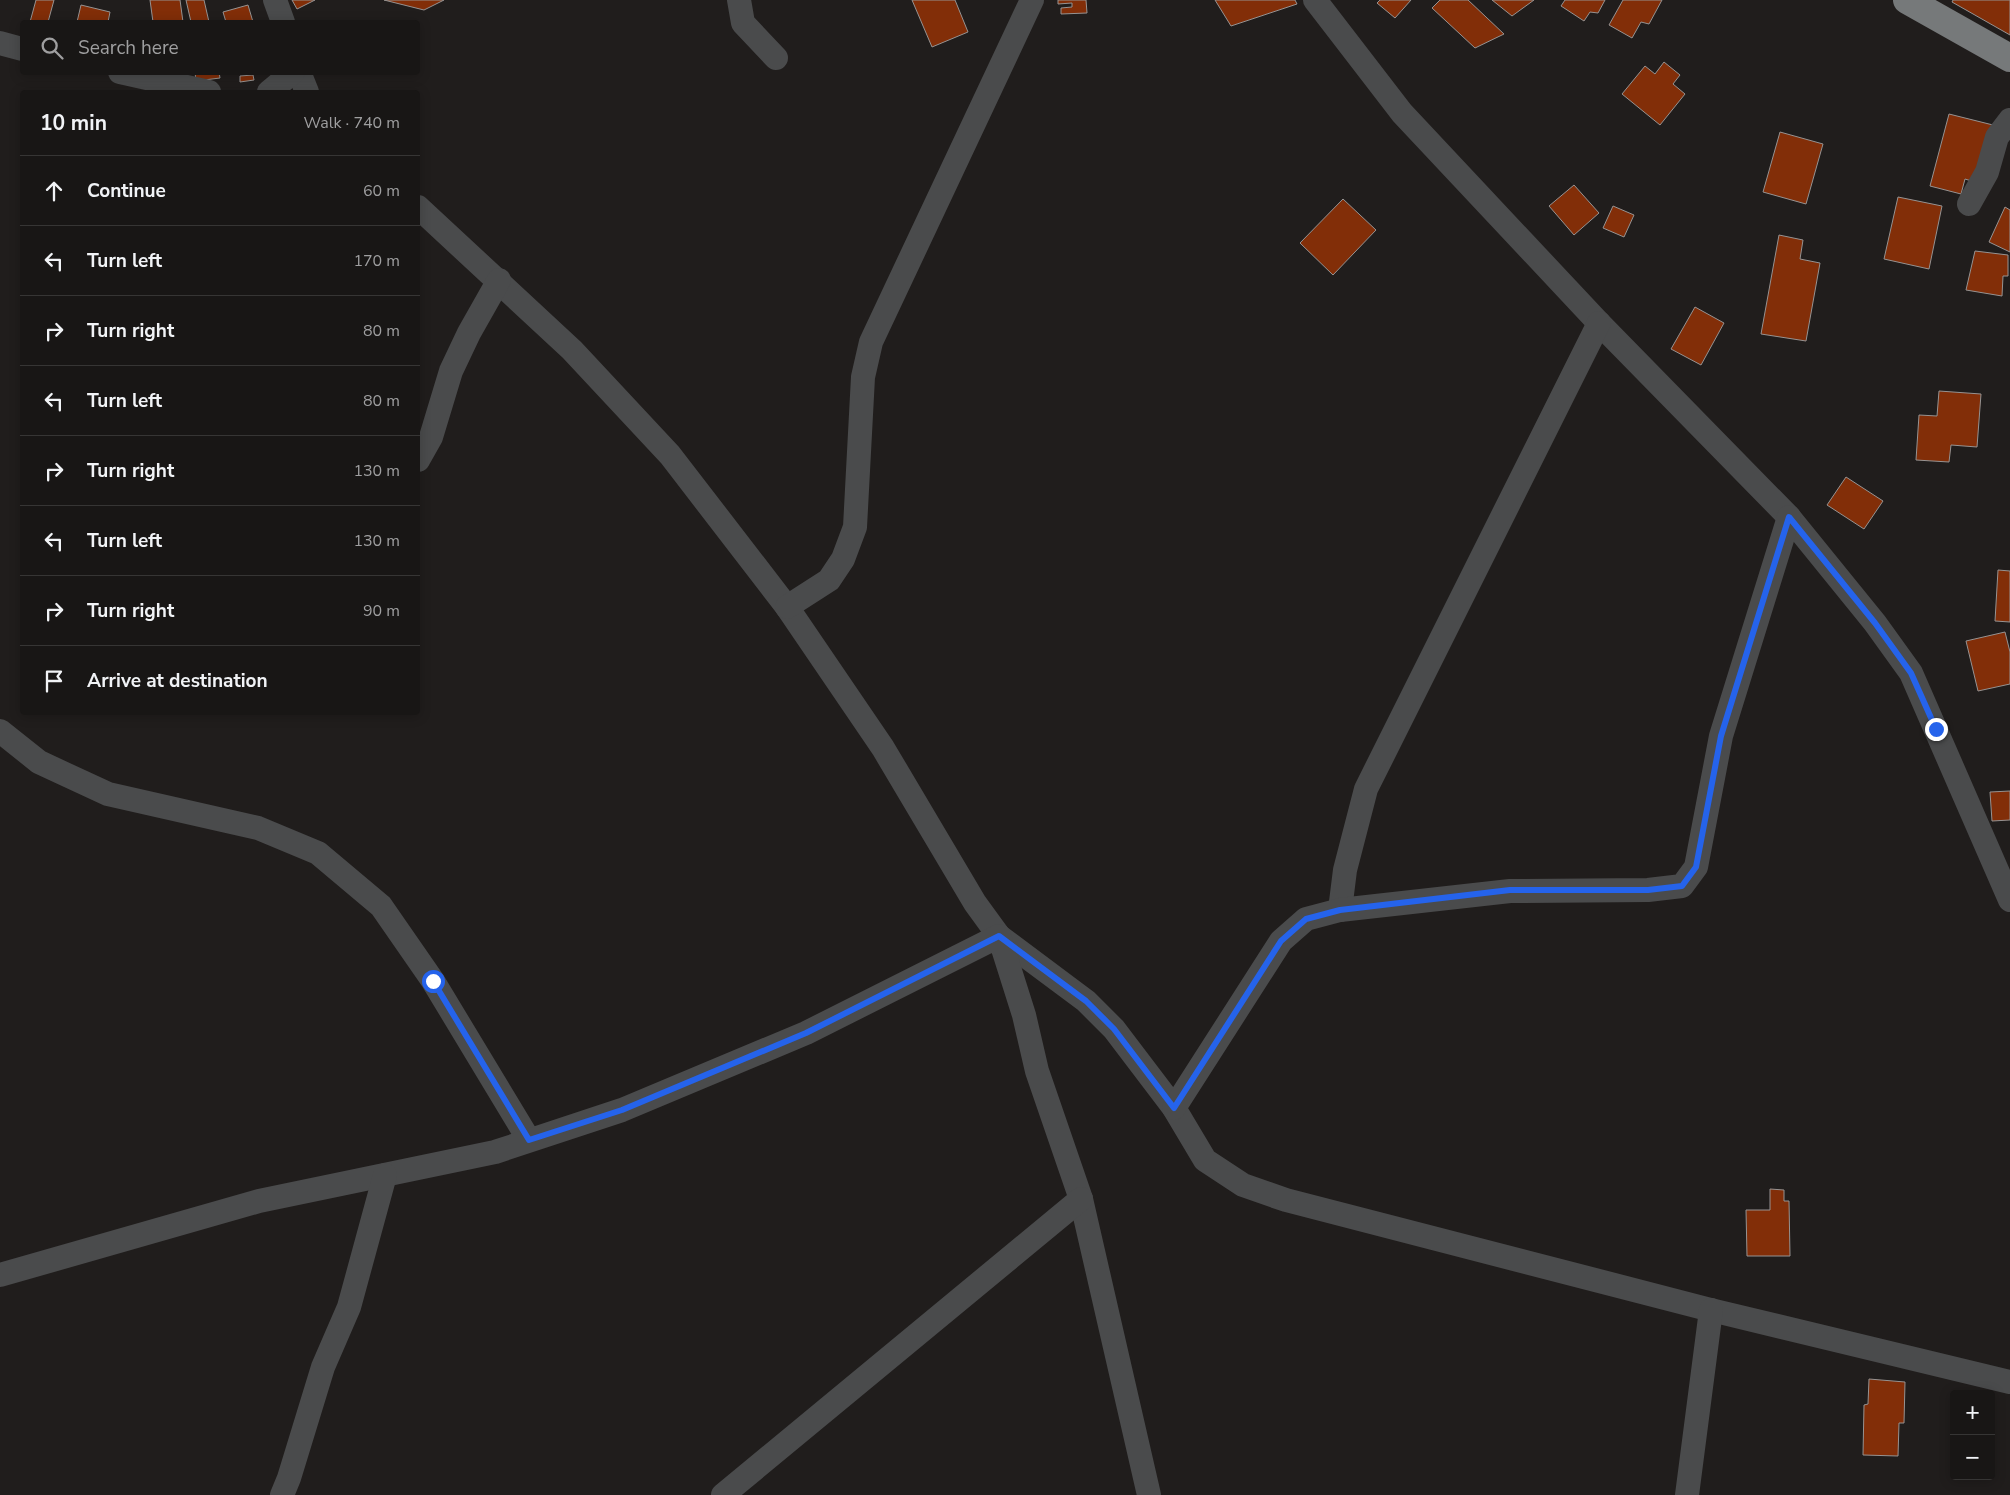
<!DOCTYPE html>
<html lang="en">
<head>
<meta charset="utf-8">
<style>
  :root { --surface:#181615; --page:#211f1e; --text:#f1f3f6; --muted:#9f9fa0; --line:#363534 }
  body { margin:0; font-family:"Nunito Sans",sans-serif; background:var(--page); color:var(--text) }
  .controls { position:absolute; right:15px; bottom:15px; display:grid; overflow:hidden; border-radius:5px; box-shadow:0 2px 12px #0003 }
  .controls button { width:45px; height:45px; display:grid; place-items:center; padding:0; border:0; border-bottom:1px solid var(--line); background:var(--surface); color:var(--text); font:25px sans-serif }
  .stop { position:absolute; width:15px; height:15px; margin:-11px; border:4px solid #2563eb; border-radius:50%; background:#fff }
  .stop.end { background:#2563eb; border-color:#fff; box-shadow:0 1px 5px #0008 }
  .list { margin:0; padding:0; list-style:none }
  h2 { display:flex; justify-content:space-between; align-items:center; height:65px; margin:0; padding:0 20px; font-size:21px }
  h2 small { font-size:16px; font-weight:400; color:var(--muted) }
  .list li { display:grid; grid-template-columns:32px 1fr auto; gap:15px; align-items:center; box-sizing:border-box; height:70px; padding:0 20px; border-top:1px solid var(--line) }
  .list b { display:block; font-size:19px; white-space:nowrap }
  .list em { font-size:16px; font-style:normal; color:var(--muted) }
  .icon { flex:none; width:28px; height:28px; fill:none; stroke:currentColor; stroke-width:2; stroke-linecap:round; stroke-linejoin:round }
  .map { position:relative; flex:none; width:2010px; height:1495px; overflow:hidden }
  .search { position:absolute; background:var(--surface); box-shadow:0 2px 12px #0003; left:20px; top:20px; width:400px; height:55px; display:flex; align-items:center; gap:12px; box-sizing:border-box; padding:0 18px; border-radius:5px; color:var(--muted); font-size:19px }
  .panel { position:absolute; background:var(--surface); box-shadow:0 2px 12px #0003; left:20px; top:90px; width:400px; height:625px; border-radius:5px }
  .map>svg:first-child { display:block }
  .building { fill:#822e08; stroke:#969392 }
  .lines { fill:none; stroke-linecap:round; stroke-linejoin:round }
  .minor { stroke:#4a4b4c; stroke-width:24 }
  .major { stroke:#76797a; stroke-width:28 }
  .route { stroke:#2563eb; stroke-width:6 }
</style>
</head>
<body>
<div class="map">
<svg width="2010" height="1495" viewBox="0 0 2010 1495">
  <rect width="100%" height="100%" fill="#201d1c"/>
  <g class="building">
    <polygon points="36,0 54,0 48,22 30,22"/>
    <polygon points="150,0 180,0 183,22 153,22"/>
    <polygon points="186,0 204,0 209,22 191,22"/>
    <polygon points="292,0 315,0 297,9"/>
    <polygon points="384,0 444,0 424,10"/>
    <polygon points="912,0 955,0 968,32 932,47"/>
    <polygon points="1058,0 1086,0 1087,13 1061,14 1061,8 1072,7 1072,3 1058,4"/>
    <polygon points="1215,0 1295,0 1297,4 1231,26"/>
    <polygon points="1380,0 1411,0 1395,18 1377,3"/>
    <polygon points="1440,0 1468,0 1504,34 1475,48 1432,8"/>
    <polygon points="1492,0 1534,0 1512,16"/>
    <polygon points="1565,0 1605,0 1598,13 1590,12 1584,21 1561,6"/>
    <polygon points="1623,0 1662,0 1649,24 1641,22 1632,38 1609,25"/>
    <polygon points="1953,0 2010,0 2010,35 1952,2"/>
    <polygon points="81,5 110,12 108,22 77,22"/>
    <polygon points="248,5 253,22 226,22 223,12"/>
    <polygon points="1664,62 1680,75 1673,84 1685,94 1660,125 1622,94 1645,66 1655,74"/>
    <polygon points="195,72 219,72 220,78 196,81"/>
    <polygon points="253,75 254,80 240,82 240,76"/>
    <polygon points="1949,114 1993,125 1978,183 1965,179 1961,194 1930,186"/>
    <polygon points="1780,132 1823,144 1806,204 1763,192"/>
    <polygon points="1574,185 1599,213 1574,235 1549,206"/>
    <polygon points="1898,197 1942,206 1929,269 1884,259"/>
    <polygon points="1343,199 1376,230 1333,275 1300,243"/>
    <polygon points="1613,206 1634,215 1624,237 1603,228"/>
    <polygon points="2005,207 2010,210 2010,252 1989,242"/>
    <polygon points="1779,235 1803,240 1800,259 1820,263 1806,341 1761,334"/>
    <polygon points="1975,251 2008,255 2008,276 2003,276 2002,296 1966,290"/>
    <polygon points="1695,307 1724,323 1701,365 1671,349"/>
    <polygon points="1939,391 1981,394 1977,447 1951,445 1949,462 1916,460 1919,415 1937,416"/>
    <polygon points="1846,477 1883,501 1864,529 1827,505"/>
    <polygon points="1998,570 2010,571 2010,622 1995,621"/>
    <polygon points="2005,632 2010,652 2010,684 1978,691 1966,641"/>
    <polygon points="2010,791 2010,820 1992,821 1990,792"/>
    <polygon points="1770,1189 1784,1190 1784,1201 1789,1201 1790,1256 1747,1256 1746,1210 1770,1210"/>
    <polygon points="1869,1379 1905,1382 1904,1423 1899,1423 1898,1456 1863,1455 1864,1405 1868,1404"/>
  </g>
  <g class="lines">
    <g class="minor">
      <polyline points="275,0 283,22"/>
      <polyline points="739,0 743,23 776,58"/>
      <polyline points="1315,0 1402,113 1599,323 1789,517 1875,623 1911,673 2010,900"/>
      <polyline points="0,43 22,49"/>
      <polyline points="120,72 209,92"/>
      <polyline points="299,72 307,92"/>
      <polyline points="269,92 293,72"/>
      <polyline points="1969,204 1987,172 1997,137 2010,120"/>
      <polyline points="418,207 572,350 670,455 787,607 883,748 975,903 999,936 1086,1001 1114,1029 1174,1108 1205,1160 1243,1185 1286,1200 1711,1310 2010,1382"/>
      <polyline points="418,460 431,437 451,371 469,333 499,280"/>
      <polyline points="787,607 829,580 843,559 855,527 863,377 871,342 1032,0"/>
      <polyline points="0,731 39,762 108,794 258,828 318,853 381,906 433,981 529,1140"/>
      <polyline points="1340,910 1345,870 1366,789 1599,323"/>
      <polyline points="1174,1108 1281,941 1306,919 1340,910 1510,891 1648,890 1682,886 1696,867 1721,736 1789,517"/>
      <polyline points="0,1275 259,1201 495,1152 622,1110 806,1033 999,936 1024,1015 1037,1071 1081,1199 1149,1495"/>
      <polyline points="282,1495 289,1478 323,1367 349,1307 385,1175"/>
      <polyline points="723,1495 1081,1199"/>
      <polyline points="1687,1495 1711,1310"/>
    </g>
    <polyline class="major" points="1907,0 2010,58"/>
  </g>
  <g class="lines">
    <polyline class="route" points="433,981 529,1140 622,1110 806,1033 999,936 1086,1001 1114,1029 1174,1108 1281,941 1306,919 1340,910 1510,890 1648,890 1682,886 1696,867 1721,736 1789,517 1875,623 1911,673 1936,729"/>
  </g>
</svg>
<div class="controls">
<button>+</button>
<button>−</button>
</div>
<div class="stop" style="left:433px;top:981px"></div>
<div class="stop end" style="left:1936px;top:729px"></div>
<div class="search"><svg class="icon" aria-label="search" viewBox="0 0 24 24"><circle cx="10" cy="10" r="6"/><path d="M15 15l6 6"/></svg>Search here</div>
<section class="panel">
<h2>10 min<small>Walk · 740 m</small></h2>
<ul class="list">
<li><svg class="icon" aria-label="ahead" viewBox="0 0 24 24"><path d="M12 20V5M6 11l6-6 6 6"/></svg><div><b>Continue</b></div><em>60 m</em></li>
<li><svg class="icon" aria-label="left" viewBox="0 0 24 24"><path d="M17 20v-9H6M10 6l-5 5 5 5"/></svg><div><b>Turn left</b></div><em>170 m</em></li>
<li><svg class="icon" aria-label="right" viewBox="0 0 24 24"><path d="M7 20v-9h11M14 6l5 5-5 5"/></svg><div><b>Turn right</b></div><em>80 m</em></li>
<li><svg class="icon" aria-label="left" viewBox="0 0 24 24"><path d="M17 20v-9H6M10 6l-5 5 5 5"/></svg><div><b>Turn left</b></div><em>80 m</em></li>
<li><svg class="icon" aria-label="right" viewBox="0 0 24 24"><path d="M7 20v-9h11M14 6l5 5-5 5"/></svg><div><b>Turn right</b></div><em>130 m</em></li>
<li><svg class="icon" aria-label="left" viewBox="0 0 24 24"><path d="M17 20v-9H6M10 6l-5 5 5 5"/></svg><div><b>Turn left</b></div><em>130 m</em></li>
<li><svg class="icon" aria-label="right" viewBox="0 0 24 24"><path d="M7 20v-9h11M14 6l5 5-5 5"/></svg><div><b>Turn right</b></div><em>90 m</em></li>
<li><svg class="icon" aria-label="arrive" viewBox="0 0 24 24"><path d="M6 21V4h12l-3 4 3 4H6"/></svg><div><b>Arrive at destination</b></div></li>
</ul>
</section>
</div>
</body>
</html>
